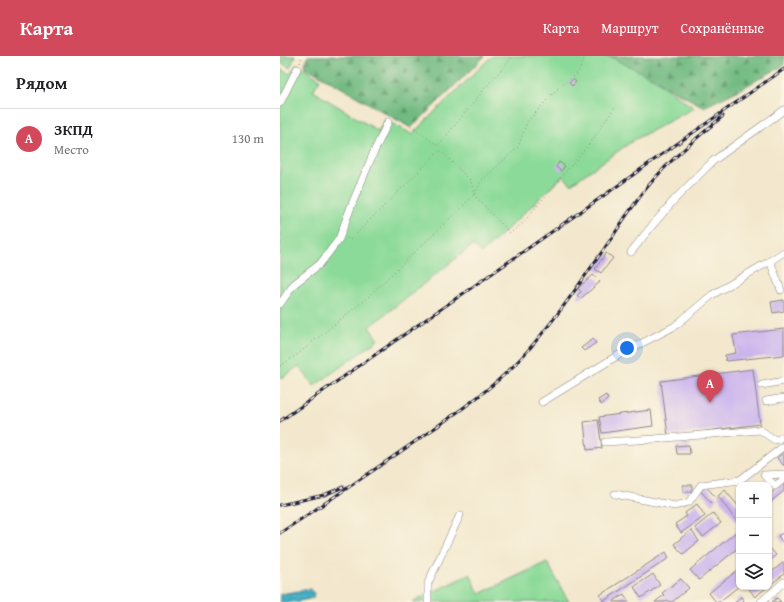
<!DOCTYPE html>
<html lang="ru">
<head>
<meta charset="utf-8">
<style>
  :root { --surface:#fff; --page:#f2f2f2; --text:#202124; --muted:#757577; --line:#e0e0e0; --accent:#d1495b }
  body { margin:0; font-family:"Gentium Book Plus",serif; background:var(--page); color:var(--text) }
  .controls { position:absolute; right:12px; bottom:12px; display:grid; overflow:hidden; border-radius:8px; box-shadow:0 1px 3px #0004 }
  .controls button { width:36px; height:36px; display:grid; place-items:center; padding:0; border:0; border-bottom:1px solid var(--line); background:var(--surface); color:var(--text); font:20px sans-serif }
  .you { position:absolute; left:347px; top:292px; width:14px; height:14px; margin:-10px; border:3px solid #fff; border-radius:50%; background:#1a73e8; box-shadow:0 0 0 6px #1a73e833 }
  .badge { display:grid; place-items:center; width:26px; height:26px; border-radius:50%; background:var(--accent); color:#fff; font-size:13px; font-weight:700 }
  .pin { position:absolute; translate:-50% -33px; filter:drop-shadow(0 1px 2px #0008) }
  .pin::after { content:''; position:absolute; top:21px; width:14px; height:12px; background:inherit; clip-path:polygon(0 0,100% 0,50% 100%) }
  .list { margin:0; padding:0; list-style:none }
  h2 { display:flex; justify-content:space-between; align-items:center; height:52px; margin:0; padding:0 16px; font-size:17px }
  h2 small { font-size:13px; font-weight:400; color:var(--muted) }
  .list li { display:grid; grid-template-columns:26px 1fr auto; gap:12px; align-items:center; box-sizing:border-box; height:60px; padding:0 16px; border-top:1px solid var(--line) }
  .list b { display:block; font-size:15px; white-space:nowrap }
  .list p { margin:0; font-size:13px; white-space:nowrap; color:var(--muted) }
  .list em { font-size:13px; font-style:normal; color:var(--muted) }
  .icon { flex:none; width:22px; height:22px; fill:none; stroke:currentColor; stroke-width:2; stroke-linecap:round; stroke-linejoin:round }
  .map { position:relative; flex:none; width:504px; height:546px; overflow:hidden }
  header { display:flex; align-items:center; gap:24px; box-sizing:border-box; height:56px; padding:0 20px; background:var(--accent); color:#fff }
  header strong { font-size:19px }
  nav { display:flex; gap:22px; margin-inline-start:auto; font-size:14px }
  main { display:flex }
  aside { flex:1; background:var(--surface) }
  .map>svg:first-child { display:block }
  .forest { fill:url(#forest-firs); stroke:#4a6e5e }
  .wetland { fill:url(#wetland-marsh); stroke:#577e6a }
  .garden { fill:#8cda99; stroke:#577e6a }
  .water { fill:url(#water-rules); stroke:#366a81 }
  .building { fill:#ccb5ed }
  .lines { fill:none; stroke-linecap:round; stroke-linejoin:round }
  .minor-casing { stroke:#8a8584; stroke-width:8 }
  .path { stroke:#8a8584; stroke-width:1; stroke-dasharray:1 3; stroke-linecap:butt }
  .minor { stroke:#fff; stroke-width:7 }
  .rail-casing { stroke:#22223b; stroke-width:3 }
  .rail { stroke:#fcf5e5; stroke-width:1.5; stroke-dasharray:4.5; stroke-linecap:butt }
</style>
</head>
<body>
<header>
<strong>Карта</strong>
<nav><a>Карта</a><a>Маршрут</a><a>Сохранённые</a></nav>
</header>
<main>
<aside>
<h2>Рядом<small></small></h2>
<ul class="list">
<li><span class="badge">A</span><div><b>ЗКПД</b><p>Место</p></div><em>130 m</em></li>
</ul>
</aside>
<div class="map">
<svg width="504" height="546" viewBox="0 0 504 546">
  <defs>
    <pattern id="forest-firs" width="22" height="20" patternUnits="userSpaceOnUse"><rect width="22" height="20" fill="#71ba81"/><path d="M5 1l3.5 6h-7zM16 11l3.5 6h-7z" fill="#5c976b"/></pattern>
    <pattern id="wetland-marsh" width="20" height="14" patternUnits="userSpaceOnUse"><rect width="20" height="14" fill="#8cda99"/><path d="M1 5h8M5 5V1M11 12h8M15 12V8" fill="none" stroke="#78bb85"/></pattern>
    <pattern id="water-rules" width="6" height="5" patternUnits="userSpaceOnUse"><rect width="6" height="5" fill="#49b3c7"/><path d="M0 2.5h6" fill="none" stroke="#3c91a3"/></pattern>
  </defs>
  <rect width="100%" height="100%" fill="#fcf5e5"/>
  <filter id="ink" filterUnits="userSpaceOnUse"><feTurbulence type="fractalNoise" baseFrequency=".025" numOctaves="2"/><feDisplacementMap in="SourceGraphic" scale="8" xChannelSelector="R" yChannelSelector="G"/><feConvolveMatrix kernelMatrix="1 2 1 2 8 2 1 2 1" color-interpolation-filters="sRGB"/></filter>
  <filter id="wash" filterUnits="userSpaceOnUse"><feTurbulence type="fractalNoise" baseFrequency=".012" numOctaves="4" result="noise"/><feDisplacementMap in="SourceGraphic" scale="16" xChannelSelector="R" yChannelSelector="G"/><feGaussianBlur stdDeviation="0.9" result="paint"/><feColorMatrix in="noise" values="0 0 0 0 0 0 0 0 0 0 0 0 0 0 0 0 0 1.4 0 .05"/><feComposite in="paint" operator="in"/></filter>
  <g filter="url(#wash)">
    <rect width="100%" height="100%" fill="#f3e8cd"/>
    <g class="forest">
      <polygon points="28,0 205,0 131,72 24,10"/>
      <polygon points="329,0 504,0 504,9 499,12 453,37 424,51"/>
    </g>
    <polygon class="wetland" points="0,0 15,0 10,12 0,6"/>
    <g class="garden">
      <polygon points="212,0 328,0 373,22 414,52 354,84 291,128 283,120 202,197 193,189 89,271 98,284 34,330 19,310 0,323 0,13 10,18 17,8 40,23 33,35 98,75 105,64 132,78"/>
      <polygon points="267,506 289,546 132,546 190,518 199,538"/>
    </g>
    <path class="water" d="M30,533L34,537L33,542L16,546H0V538C10,536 20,535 30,533Z"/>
    <g id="blocks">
      <g class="building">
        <polygon points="293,23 296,26 292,30 289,27"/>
        <polygon points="279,106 285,110 281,115 276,111"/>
        <polygon points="326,197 333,202 321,217 315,213"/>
        <polygon points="313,219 320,226 300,243 297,239 301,236 298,232"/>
        <polygon points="504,244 504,255 493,257 491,246"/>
        <polygon points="504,273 504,299 446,305 445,299 456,297 453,279"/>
        <polygon points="313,283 316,287 304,295 301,292"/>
        <polygon points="473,313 480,368 388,380 381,325"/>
        <polygon points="326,339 328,343 321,349 318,344"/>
        <polygon points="371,354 373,370 322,377 319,361"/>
        <polygon points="318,364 322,392 307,394 304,366"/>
        <polygon points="409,389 410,398 397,398 396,390"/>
        <polygon points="504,396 504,410 497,402"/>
        <polygon points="504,426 504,435 489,447 489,439"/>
        <rect x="403" y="429" width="9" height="7"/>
        <polygon points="425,429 437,443 432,448 420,434"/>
        <polygon points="445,434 459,451 459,464 457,466 438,440"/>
        <polygon points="417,448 425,460 401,477 395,468 407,460 405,457"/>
        <polygon points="433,457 441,467 423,481 415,472"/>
        <polygon points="411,474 419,485 403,498 394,488"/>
        <polygon points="456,476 459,480 459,491 419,524 410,514"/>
        <polygon points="504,476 504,488 498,480"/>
        <polygon points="489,491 496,499 489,505"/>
        <polygon points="386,496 389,502 324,545 320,539"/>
        <polygon points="504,506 504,518 489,530 489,518"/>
        <polygon points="459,513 459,530 439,546 436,546 429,537"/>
        <polygon points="373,518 380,529 361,542 354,531"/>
        <polygon points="401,523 409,532 392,546 390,546 388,544 385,546 375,546 384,539 382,537"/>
        <polygon points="472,531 487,531 475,541 469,533"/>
        <polygon points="344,538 349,546 334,546 334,545"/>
        <polygon points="461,541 464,545 463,546 455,546"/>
        <polygon points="497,542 501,546 492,546"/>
      </g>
    </g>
  </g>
  <g filter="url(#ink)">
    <use href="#blocks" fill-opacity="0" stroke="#8a8584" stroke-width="1"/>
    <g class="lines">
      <g class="minor-casing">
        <g id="minor">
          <polyline points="0,47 17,13"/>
          <polyline points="351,196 371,171 395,143 433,105 504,54"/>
          <polyline points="490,205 504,196"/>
          <polyline points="0,248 14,228 40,208 59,183 72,148 93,98 108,66"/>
          <polyline points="482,329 504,325"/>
          <polyline points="486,345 504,342"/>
          <polyline points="262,346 337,300 395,270 432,239 490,205 501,234"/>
          <polyline points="325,386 374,383 480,374 495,384 504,381"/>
          <polyline points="504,418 484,419 495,430 504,423"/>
          <polyline points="335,438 395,450 409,446 421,429 460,424 504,390"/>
          <polyline points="148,546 148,527 180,459"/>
          <polyline points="481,546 504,526"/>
        </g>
      </g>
      <g class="path">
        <polyline points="20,7 22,0"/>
        <polyline points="114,63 119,61 158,90 207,30 233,0"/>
        <polyline points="67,182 70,184 160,94 191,125 194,139 230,177 242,168 310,87 335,51"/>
        <polyline points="0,310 18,298 88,241 194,139 201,125 238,91 247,66 276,34 298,17 304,3"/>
      </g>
      <use href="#minor" class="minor"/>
      <g class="rail-casing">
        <g id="rail">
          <polyline points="0,365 326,138 381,99 504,13"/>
          <polyline points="0,449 44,439 63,431"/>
          <path d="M0,477C49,445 97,412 146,378C178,356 216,330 242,301C276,264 304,221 333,180C341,167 350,154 359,142C382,110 413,85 443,60"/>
        </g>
      </g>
      <use href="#rail" class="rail"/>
    </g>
  </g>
</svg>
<div class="controls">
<button>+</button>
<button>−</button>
<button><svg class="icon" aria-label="layers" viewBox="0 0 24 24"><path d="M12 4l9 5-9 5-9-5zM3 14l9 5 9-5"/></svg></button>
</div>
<div class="you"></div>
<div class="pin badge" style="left:430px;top:347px">A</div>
</div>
</main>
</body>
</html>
